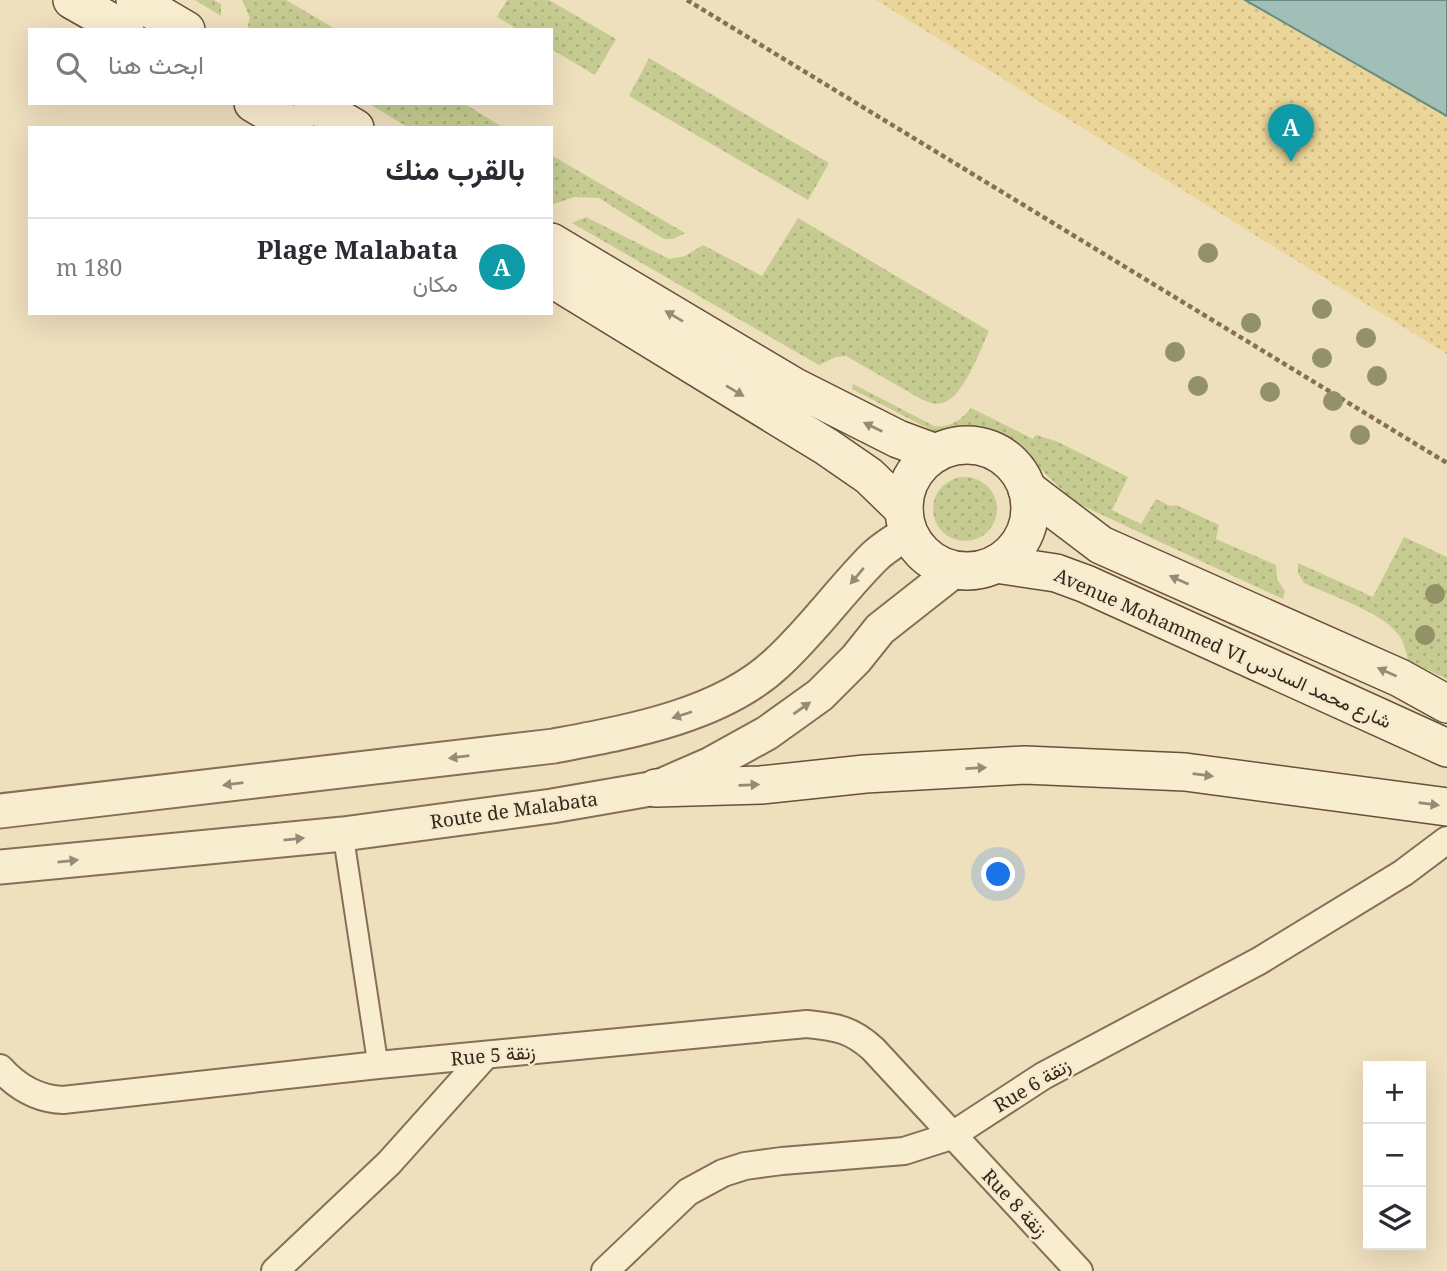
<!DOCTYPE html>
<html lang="ar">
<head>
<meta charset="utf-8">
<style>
  :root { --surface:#fff; --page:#f2f2f3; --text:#2b2b33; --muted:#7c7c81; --line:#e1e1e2; --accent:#2563eb }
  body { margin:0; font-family:"Noto Serif",Vazirmatn,serif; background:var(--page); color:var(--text); direction:rtl }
  .controls { position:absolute; right:21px; bottom:21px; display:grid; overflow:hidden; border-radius:0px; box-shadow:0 7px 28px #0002 }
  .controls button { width:63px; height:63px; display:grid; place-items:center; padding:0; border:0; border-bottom:2px solid var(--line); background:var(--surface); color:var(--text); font:35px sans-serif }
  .you { position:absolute; left:999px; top:875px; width:24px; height:24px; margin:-18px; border:5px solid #fff; border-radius:50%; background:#1a73e8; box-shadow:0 0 0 10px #1a73e833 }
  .badge { display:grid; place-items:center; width:46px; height:46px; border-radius:50%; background:var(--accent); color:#fff; font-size:23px; font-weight:700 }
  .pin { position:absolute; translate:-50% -58px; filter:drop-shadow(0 2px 4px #0008) }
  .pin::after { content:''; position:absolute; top:37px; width:24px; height:21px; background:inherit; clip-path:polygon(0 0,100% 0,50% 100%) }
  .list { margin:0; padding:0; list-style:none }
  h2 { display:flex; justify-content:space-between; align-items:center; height:91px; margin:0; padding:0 28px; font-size:30px }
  h2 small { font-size:23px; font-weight:400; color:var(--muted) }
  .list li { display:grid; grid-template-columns:46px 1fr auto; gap:21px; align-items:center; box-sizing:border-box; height:98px; padding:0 28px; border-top:2px solid var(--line) }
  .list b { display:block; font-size:26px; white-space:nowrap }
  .list p { margin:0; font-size:23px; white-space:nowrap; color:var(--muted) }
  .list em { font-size:23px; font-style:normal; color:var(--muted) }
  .icon { flex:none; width:38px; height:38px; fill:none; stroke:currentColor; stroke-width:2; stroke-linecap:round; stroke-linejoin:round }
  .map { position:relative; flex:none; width:1447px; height:1271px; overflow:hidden; direction:ltr }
  .search { position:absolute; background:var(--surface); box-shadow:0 7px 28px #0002; left:28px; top:28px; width:525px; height:77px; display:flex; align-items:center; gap:18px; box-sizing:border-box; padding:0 24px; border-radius:0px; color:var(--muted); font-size:26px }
  .panel { position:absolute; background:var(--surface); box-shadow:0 7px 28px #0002; left:28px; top:126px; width:525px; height:189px; border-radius:0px; direction:rtl }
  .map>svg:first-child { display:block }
  .grass { fill:url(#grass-dots) }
  .sand { fill:url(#sand-dots) }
  .water { fill:#a1bfb6; stroke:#688d83; stroke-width:2 }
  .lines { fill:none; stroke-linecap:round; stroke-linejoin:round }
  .pedestrian-casing { stroke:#866f56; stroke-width:23 }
  .minor-casing { stroke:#866f56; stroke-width:30 }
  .tertiary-casing { stroke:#866f56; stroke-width:37 }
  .secondary-casing { stroke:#685039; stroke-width:40 }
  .path { stroke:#866f56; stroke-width:4.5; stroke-dasharray:5 3.5; stroke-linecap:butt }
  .pedestrian { stroke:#f9edd0; stroke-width:19 }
  .minor { stroke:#f9edd0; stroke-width:26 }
  .tertiary { stroke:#f9edd0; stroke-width:33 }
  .secondary { stroke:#f9edd0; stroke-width:37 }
  .tree { fill:#929167 }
  .oneway { fill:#978a76 }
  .labels { text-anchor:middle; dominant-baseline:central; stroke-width:5; stroke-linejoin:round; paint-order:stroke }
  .street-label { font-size:19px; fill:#35281b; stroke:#f6e9cd }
</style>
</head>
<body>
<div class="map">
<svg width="1447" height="1271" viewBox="0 0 1447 1271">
  <defs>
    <pattern id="grass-dots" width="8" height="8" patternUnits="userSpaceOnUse" patternTransform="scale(1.75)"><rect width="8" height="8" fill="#c6cc91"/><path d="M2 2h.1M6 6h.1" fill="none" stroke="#abaf7c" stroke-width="1.8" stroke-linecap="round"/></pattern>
    <pattern id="sand-dots" width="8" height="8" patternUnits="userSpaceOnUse" patternTransform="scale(1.75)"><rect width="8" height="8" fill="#ebd599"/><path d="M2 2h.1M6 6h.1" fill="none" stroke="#cab783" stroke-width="1.8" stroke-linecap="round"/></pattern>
  </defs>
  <rect width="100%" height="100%" fill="#eedfbd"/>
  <g class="grass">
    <polygon points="195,0 214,0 221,4 221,16"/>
    <polygon points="242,0 286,0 337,30 249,30 248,25 250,18"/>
    <polygon points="507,0 549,0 616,39 595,75 551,49 551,30 519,30 497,17"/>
    <polygon points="649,58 829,163 808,200 629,96"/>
    <polygon points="368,103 463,103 504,128 409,128"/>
    <polygon points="551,155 685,233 673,239 664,239 599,198 574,197 551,205"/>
    <path d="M586,217L669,259L685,256L703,245L762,276L798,218L989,331C980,350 963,399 942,403C935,405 928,402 921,399L846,356L836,357L819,365L572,223Z"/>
    <path d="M853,384L934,426C950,428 961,420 971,408L1033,439L1036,435L1056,441L1128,477L1112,510L1141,524L1156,499L1170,506L1176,505L1219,525L1216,539L1276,565L1277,579L1285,591L1283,599L1083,506C1051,487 1024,441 990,432C971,427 951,435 931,430L852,389Z"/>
    <circle cx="965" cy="509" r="32"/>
    <path d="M1404,537L1447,557V679L1408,660C1406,651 1404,642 1398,634C1380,611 1331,596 1304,583L1298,573V563L1373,597Z"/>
  </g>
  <polygon class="sand" points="876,0 1245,0 1447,116 1447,354"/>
  <polygon class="water" points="1245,0 1447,0 1447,116"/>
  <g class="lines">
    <g class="pedestrian-casing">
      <polyline id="pedestrian" points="343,834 378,1065"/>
    </g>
    <g class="minor-casing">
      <g id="minor">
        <path d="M0,1068C17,1087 37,1099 63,1100L378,1065L807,1024C836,1027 851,1029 873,1049L1079,1271"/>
        <polyline points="275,1271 389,1163 484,1057"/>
        <polyline points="605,1271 688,1192 723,1173 745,1166 782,1161 904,1151 951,1136 1043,1076 1259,961 1403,873 1447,840"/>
      </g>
    </g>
    <g class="tertiary-casing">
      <g id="tertiary">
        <path d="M0,811L554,746C628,732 721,716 777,663C813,630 840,591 874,557C884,547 897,540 909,532"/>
        <polyline points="0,867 343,834 552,806 656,788 711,764 767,733 820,695 856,659 880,629 955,570"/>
      </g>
    </g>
    <g class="secondary-casing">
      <g id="secondary">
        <polyline points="72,0 125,30"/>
        <polyline points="135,0 186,30"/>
        <polyline points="253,103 295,128"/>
        <polyline points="312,103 355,128"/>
        <polyline points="551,242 793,386 898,439 936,453"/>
        <polyline points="551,278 827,447 869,476 904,510"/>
        <circle cx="967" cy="508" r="63"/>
        <polyline points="1027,489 1101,545 1400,678 1447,704"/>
        <polyline points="996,564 1056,573 1086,584 1447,748"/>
        <polyline points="656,788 761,785 865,774 1025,765 1185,772 1447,807"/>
      </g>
    </g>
    <polyline class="path" points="687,0 1447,463"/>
    <use href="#pedestrian" class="pedestrian"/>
    <use href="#minor" class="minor"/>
    <use href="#tertiary" class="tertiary"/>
    <use href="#secondary" class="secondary"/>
  </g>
  <g class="tree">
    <circle cx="1208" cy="253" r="10"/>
    <circle cx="1322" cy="309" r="10"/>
    <circle cx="1251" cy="323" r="10"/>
    <circle cx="1366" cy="338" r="10"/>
    <circle cx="1175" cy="352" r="10"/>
    <circle cx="1322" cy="358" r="10"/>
    <circle cx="1377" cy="376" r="10"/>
    <circle cx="1198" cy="386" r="10"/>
    <circle cx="1270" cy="392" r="10"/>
    <circle cx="1333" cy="401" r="10"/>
    <circle cx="1360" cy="435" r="10"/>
    <circle cx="1435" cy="594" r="10"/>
    <circle cx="1425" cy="635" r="10"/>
  </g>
  <defs><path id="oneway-solid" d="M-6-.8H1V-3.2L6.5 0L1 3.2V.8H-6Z" transform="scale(1.75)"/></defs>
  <g class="oneway">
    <use href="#oneway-solid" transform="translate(674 316) rotate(-149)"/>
    <use href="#oneway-solid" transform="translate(735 391) rotate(31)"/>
    <use href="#oneway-solid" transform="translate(873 427) rotate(-154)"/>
    <use href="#oneway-solid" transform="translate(857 576) rotate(130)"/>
    <use href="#oneway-solid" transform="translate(1179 580) rotate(-156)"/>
    <use href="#oneway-solid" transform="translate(1387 672) rotate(-156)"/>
    <use href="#oneway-solid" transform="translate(802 708) rotate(-35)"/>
    <use href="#oneway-solid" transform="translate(682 715) rotate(162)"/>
    <use href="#oneway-solid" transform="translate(459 757) rotate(173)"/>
    <use href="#oneway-solid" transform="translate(976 768) rotate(-3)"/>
    <use href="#oneway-solid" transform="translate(1203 775) rotate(7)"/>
    <use href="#oneway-solid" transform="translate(233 784) rotate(173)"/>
    <use href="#oneway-solid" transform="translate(749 785) rotate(-2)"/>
    <use href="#oneway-solid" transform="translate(1429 804) rotate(7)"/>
    <use href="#oneway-solid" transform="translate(294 839) rotate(-6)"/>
    <use href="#oneway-solid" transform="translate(68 861) rotate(-6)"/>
  </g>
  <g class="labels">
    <g class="street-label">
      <text transform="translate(1223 648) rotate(24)">Avenue Mohammed VI شارع محمد السادس</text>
      <text transform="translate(514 810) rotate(-8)">Route de Malabata</text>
      <text transform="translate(493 1055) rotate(-5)">Rue 5 زنقة</text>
      <text transform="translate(1032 1085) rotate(-31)">Rue 6 زنقة</text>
      <text transform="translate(1015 1203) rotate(47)">Rue 8 زنقة</text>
    </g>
  </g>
</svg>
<div class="controls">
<button>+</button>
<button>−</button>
<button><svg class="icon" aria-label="layers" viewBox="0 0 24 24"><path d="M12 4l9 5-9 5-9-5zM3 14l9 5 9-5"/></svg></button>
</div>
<div class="you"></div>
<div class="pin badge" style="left:1291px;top:162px;background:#0f9aa8">A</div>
<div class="search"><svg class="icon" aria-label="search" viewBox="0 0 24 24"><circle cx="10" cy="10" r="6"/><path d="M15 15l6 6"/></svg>ابحث هنا</div>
<section class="panel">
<h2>بالقرب منك<small></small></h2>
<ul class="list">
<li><span class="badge" style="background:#0f9aa8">A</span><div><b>Plage Malabata</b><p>مكان</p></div><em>180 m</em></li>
</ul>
</section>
</div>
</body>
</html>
